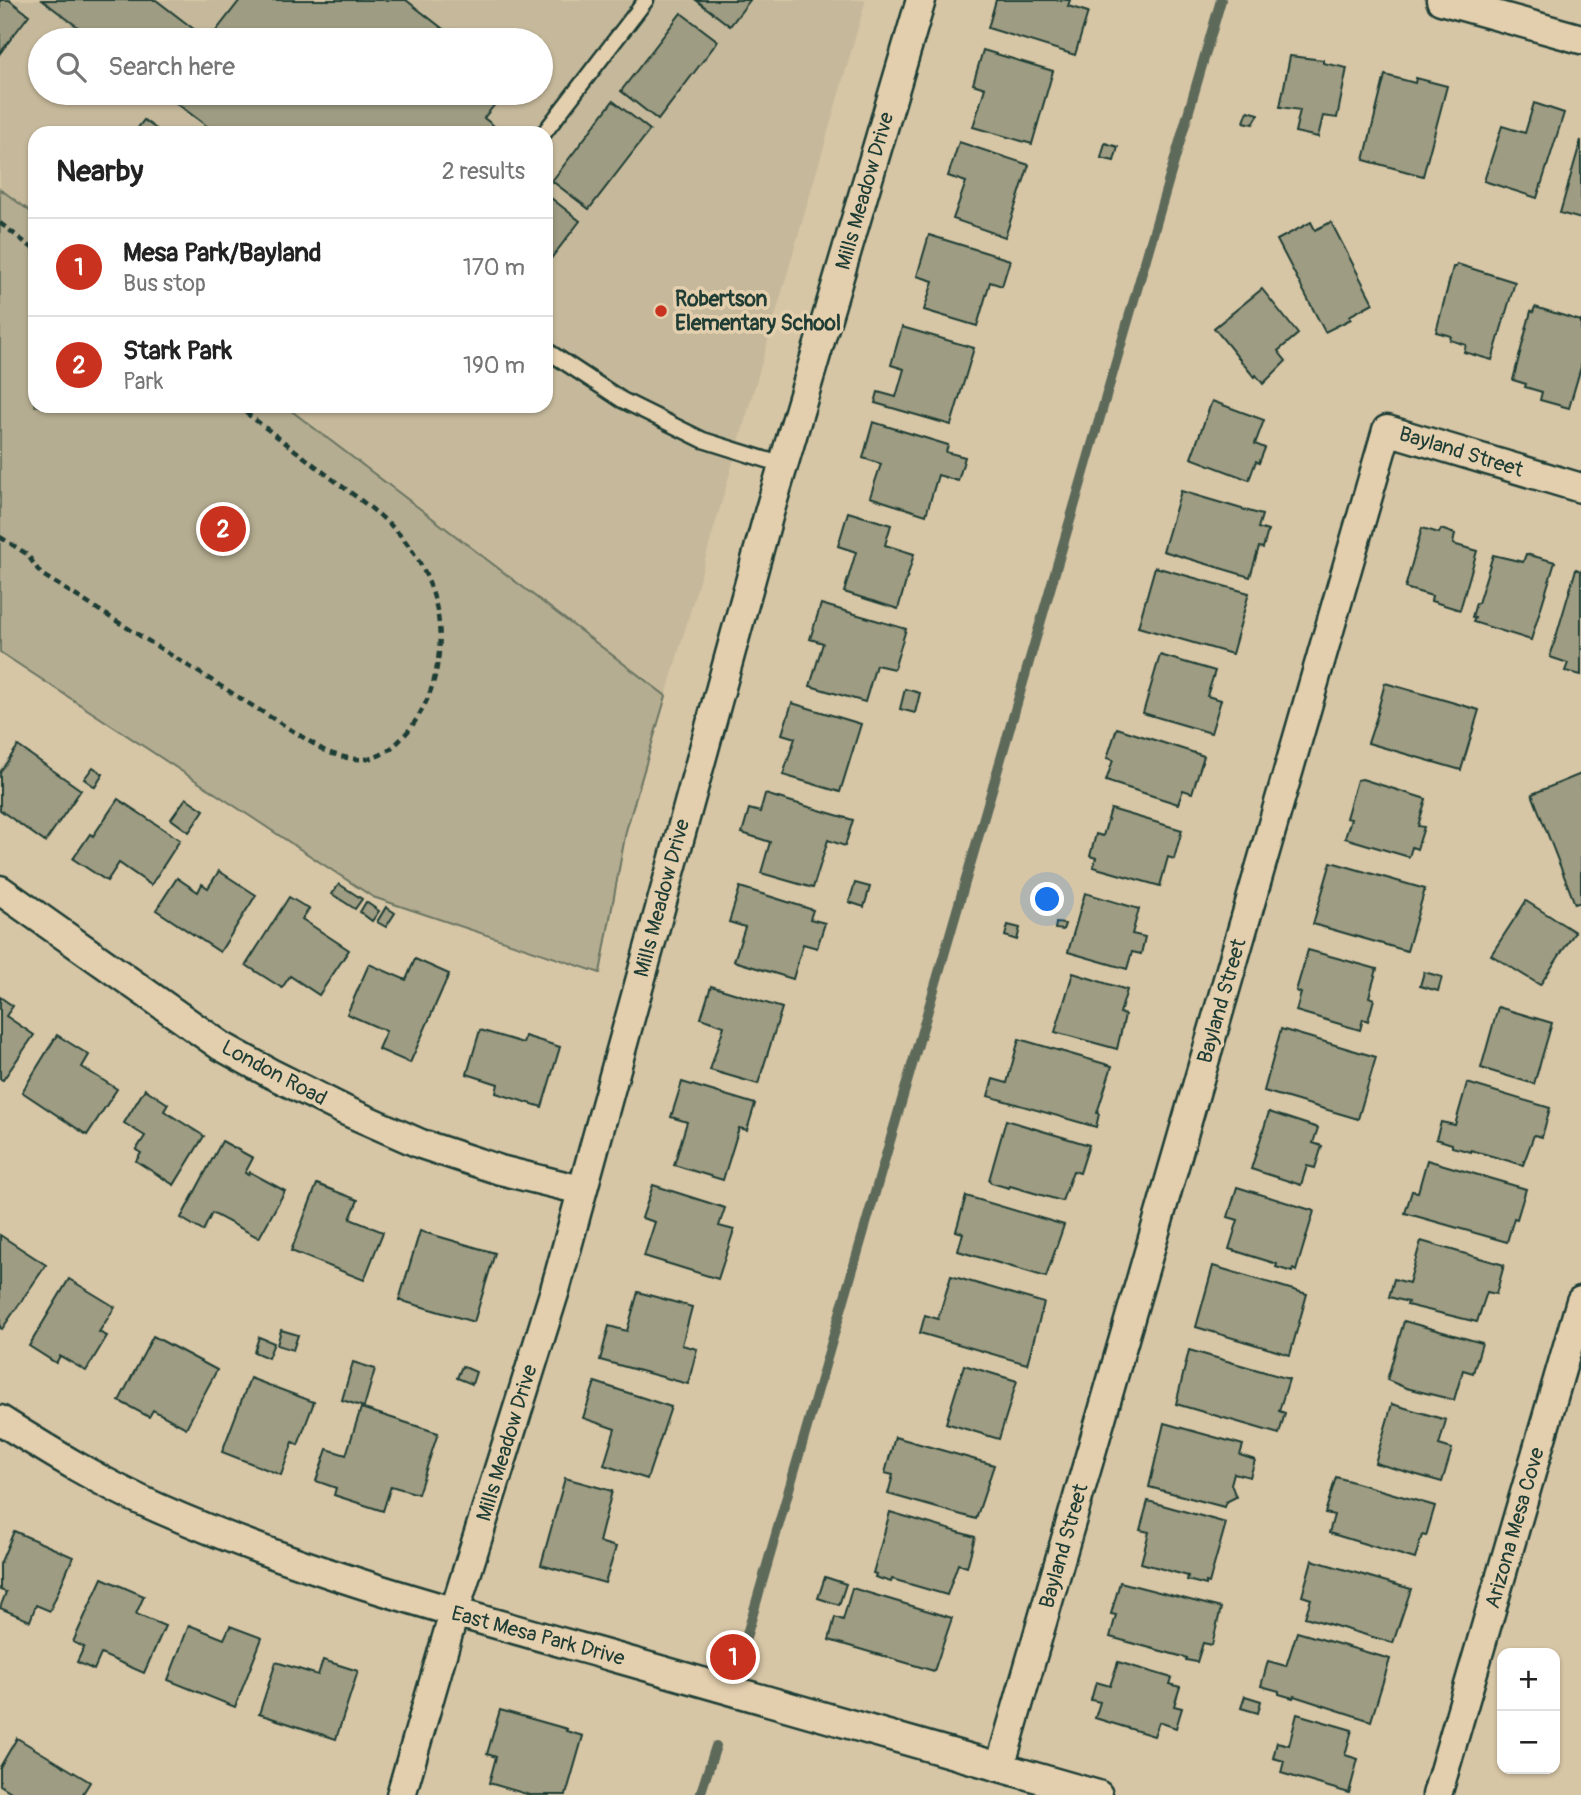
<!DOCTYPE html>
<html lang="en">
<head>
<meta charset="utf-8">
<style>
  :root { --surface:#fff; --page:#f6f6f6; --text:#222; --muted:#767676; --line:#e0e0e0; --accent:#c8321e }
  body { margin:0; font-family:Pangolin,sans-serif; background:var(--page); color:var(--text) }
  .controls { position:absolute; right:21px; bottom:21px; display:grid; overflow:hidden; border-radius:14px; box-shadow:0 2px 5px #0004 }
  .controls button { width:63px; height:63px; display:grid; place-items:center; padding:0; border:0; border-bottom:2px solid var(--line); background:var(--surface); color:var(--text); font:35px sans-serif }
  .you { position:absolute; left:1048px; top:900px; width:24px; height:24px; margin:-18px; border:5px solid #fff; border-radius:50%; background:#1a73e8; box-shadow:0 0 0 10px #1a73e833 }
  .badge { display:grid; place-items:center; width:46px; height:46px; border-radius:50%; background:var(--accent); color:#fff; font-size:23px; font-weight:700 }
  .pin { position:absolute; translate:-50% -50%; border:4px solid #fff; box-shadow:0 2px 7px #0006 }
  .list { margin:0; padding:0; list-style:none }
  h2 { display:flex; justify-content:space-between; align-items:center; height:91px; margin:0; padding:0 28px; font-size:30px }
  h2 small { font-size:23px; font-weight:400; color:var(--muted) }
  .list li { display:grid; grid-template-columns:46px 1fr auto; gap:21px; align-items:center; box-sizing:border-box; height:98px; padding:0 28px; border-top:2px solid var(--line) }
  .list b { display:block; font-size:26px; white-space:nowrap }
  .list p { margin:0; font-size:23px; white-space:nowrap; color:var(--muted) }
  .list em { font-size:23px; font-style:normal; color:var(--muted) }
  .icon { flex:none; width:38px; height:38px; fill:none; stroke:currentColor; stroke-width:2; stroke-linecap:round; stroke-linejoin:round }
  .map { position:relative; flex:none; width:1581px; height:1795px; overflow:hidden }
  .search { position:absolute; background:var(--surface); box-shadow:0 2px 5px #0004; left:28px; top:28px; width:525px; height:77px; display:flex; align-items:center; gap:18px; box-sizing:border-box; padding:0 24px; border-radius:38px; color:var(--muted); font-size:26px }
  .panel { position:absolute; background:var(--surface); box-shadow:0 2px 5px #0004; left:28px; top:126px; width:525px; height:287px; border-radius:21px }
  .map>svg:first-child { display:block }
  .built { fill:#c6b99b; fill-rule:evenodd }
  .green { fill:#b5ad91; stroke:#6a7562; stroke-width:2 }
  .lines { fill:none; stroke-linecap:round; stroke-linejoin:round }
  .stream { stroke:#5d6b5a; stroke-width:10 }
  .building { fill:#9e9c82; stroke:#1f3d34; stroke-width:2 }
  .service-casing { stroke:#1f3d34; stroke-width:19 }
  .minor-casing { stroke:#1f3d34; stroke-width:33 }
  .path { stroke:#1f3d34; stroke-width:4.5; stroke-dasharray:7 5; stroke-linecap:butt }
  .service { stroke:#e3cfad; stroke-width:14 }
  .minor { stroke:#e3cfad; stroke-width:28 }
  .poi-dot { fill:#c8321e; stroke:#e3cfad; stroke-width:2.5 }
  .labels { text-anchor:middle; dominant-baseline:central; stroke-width:7; stroke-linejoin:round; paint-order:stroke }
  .street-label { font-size:21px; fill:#1f3d34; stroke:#e3cfad }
  .poi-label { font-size:21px; font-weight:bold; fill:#1f3d34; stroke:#e3cfad; text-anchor:start }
</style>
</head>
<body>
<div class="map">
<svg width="1581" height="1795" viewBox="0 0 1581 1795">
  <rect width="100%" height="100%" fill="#d7c6a6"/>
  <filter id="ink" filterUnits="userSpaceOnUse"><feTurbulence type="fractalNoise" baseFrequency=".0143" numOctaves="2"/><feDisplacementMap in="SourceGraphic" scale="14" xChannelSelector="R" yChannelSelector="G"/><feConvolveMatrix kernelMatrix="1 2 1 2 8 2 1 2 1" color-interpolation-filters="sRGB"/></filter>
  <g filter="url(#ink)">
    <path class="built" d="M0,0H866L666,696L285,406H546V133H35V215L0,189ZM40,40H541V93H40Z"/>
    <polygon class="green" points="0,189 35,215 35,406 285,406 666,696 626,831 600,973 373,897 0,652"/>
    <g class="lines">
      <g class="stream">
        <polyline points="745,1641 1221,0"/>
        <polyline points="700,1795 716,1746"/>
      </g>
    </g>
    <g class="building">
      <polygon points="0,0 9,0 29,15 0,53"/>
      <polygon points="42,0 156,0 208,40 95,40"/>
      <polygon points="240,0 406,0 451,35 455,30 468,40 209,40"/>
      <polygon points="696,0 750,0 730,26"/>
      <polygon points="996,0 1070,0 1068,6 1088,12 1075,55 988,28"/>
      <polygon points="681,13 718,41 658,120 621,91"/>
      <polygon points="983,50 1053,71 1032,144 973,127 985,88 973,84"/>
      <polygon points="1290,56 1323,60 1323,63 1347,68 1337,118 1323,116 1318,137 1295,132 1300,110 1280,107"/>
      <polygon points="1385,75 1415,83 1416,78 1447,86 1423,176 1364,160"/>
      <polygon points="163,93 504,93 484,118 503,133 479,133 475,130 472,133 216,133"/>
      <polygon points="613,101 650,130 589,209 552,181"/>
      <polygon points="1534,103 1564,113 1537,198 1484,181 1502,126 1525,133"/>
      <polygon points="1248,111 1259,114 1253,124 1244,122"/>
      <polygon points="144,120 162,133 134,133"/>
      <polygon points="1581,140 1581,219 1560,213"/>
      <polygon points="959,142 1029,165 1005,237 953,219 966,182 948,176"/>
      <polygon points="1105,143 1118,147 1114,161 1101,158"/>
      <polygon points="546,194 580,221 546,265"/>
      <polygon points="1311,222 1315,230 1331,222 1373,303 1349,316 1351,319 1325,332 1277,240"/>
      <polygon points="929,235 1010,260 1002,286 990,282 977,326 924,310 933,281 917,276"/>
      <polygon points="1457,264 1515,282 1492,360 1464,352 1466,345 1450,340 1451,336 1436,332 1453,267 1456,267"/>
      <polygon points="1262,289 1298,334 1278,351 1286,361 1263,384 1256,375 1254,377 1214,328"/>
      <polygon points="1535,307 1581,321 1581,367 1569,408 1540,400 1542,392 1525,387 1526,384 1513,380 1531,311 1533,312"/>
      <polygon points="902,327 974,348 951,425 875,403 878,392 896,397 904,369 891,365"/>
      <polygon points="1212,401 1264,420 1255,444 1265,448 1259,463 1256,461 1249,480 1191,458"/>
      <polygon points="873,422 948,445 946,452 965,457 958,481 938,475 926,515 870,497 881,464 863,458"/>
      <polygon points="1181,491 1262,515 1258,528 1268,531 1263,548 1259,547 1250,577 1163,551"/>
      <polygon points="848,512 891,525 885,545 914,554 898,609 844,592 856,552 838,546"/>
      <polygon points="1422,528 1439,533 1441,529 1455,534 1453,544 1477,551 1460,610 1431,601 1432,596 1405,588"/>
      <polygon points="1526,554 1555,562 1531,640 1473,622 1475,618 1472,617 1476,603 1478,603 1493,555 1523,562"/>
      <polygon points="1155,567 1249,593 1232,654 1138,627"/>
      <polygon points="1576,569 1581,571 1581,675 1565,671 1568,663 1550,657"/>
      <polygon points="821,604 906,629 894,669 876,665 865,702 810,686 823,643 810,639"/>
      <polygon points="1160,655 1215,671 1207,696 1221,700 1211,733 1143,713"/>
      <polygon points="1385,683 1479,710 1461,770 1368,743 1378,713 1377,713"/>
      <polygon points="905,689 920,693 915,713 900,709"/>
      <polygon points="792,703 861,724 840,792 783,775 795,738 782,734"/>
      <polygon points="1117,728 1204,756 1192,793 1183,790 1178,804 1106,781 1113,760 1107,758"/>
      <polygon points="18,746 81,790 45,842 0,810 0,772"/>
      <polygon points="93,767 103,774 95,787 84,779"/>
      <polygon points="1581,774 1581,902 1575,904 1532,794"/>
      <polygon points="1362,779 1426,799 1418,826 1424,827 1417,849 1412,847 1409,857 1345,838 1351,819 1346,818 1357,780"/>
      <polygon points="765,794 853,820 845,846 828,840 813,888 761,873 770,842 742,833 749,809 760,812"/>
      <polygon points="186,798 204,810 189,832 171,819"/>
      <polygon points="118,799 180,840 151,885 119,863 107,881 73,859 90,834 93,836"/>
      <polygon points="1111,809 1182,830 1174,859 1168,857 1160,886 1093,867 1096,858 1090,856 1096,834 1103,836"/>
      <polygon points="1331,862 1425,889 1407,951 1313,924"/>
      <polygon points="219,871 256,895 220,952 156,910 177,878 198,892 202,884 208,888"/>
      <polygon points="855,883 870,887 864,907 849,902"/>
      <polygon points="339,884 362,899 355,909 332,894"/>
      <polygon points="740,887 813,910 810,919 825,923 817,948 803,944 793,979 734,961 745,927 729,922"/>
      <polygon points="1085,893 1139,909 1132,934 1145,937 1141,954 1132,952 1127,969 1068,952"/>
      <polygon points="289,897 309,909 302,919 349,950 319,995 290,976 282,988 246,965"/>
      <polygon points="1526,901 1575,932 1540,985 1491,955"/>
      <polygon points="366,902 379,911 372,921 360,912"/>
      <polygon points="386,907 395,913 386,927 377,922"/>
      <polygon points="1056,923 1065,924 1063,930 1055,929"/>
      <polygon points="1008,925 1020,928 1017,940 1005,936"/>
      <polygon points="1308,950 1377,969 1369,997 1374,999 1368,1021 1363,1019 1360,1030 1296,1011 1301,993 1296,991"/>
      <polygon points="415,959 449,974 410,1063 378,1049 386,1031 347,1014 369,964 406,980"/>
      <polygon points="1424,972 1442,977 1438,991 1420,986"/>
      <polygon points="1073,973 1127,990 1120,1013 1125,1015 1117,1049 1055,1032"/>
      <polygon points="711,986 782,1008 758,1084 710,1070 724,1026 701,1018"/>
      <polygon points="0,997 13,1006 6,1016 34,1035 3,1080 0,1079"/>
      <polygon points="1498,1007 1552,1023 1534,1084 1481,1068"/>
      <polygon points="1281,1029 1376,1057 1358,1119 1264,1091"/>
      <polygon points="480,1030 523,1043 525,1036 560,1047 542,1107 496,1093 498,1084 467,1074"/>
      <polygon points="57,1035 89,1055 82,1067 117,1089 87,1135 22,1092"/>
      <polygon points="1019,1039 1112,1066 1097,1113 1099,1114 1096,1127 988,1096 993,1079 1007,1083"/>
      <polygon points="682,1082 755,1104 747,1130 739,1128 723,1180 674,1165 687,1122 671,1117"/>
      <polygon points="1467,1083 1550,1108 1542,1137 1534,1135 1523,1165 1471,1150 1471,1152 1452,1147 1452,1144 1436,1139 1441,1122 1455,1125"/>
      <polygon points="145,1089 168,1104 164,1111 204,1136 174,1185 136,1161 141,1153 136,1150 145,1136 124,1123"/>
      <polygon points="1269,1112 1318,1128 1313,1143 1322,1146 1315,1168 1307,1166 1301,1185 1251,1169"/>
      <polygon points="1006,1120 1089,1145 1080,1173 1073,1171 1062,1201 1010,1186 1009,1188 991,1183 989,1180"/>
      <polygon points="222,1141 253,1158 245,1173 248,1175 250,1172 285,1191 259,1238 212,1213 203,1231 181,1218"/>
      <polygon points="1427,1160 1526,1189 1517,1219 1514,1218 1507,1242 1405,1213 1412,1191 1418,1192"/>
      <polygon points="317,1184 358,1200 350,1219 383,1232 364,1280 291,1251"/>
      <polygon points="653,1185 725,1208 719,1226 734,1230 718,1279 644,1256 655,1222 642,1218"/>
      <polygon points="1237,1187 1314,1211 1296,1271 1293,1269 1292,1272 1276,1267 1277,1264 1229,1249 1238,1220 1228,1217"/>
      <polygon points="966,1196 1064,1225 1046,1277 958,1251 963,1233 956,1231"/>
      <polygon points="420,1231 495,1253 474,1322 399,1300"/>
      <polygon points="0,1235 46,1265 2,1329 0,1328"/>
      <polygon points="1421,1241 1504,1265 1496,1294 1487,1292 1477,1322 1407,1305 1408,1302 1389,1297 1394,1279 1409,1283"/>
      <polygon points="1213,1266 1307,1294 1290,1355 1196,1327"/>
      <polygon points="951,1276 1044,1303 1027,1364 920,1333 925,1315 938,1319"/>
      <polygon points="69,1279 115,1307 99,1332 107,1336 86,1371 60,1356 56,1363 29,1346"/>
      <polygon points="638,1292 692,1307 682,1345 697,1349 688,1384 600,1360 609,1326 627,1331"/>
      <polygon points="1404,1321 1482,1343 1473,1373 1463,1370 1454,1400 1406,1388 1387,1380"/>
      <polygon points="281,1330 298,1335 293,1350 277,1345"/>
      <polygon points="153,1336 217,1370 186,1428 153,1410 149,1417 119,1401"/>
      <polygon points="259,1337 274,1343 268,1358 254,1352"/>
      <polygon points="1189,1350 1289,1379 1279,1411 1285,1413 1279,1434 1176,1404"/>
      <polygon points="353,1362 375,1369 364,1407 342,1400"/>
      <polygon points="964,1365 1017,1381 999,1439 946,1423"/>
      <polygon points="462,1366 476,1372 472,1384 457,1378"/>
      <polygon points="250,1378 314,1402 298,1445 293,1442 281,1475 222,1452"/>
      <polygon points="595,1382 671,1407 647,1479 604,1465 615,1429 583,1418"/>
      <polygon points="1392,1404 1446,1420 1439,1445 1452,1449 1442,1482 1375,1463"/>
      <polygon points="361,1408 438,1433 418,1494 391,1486 383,1511 334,1495 336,1488 316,1481 327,1449 346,1455"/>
      <polygon points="1164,1423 1243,1445 1240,1455 1255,1460 1250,1477 1234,1473 1231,1484 1236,1497 1226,1502 1224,1507 1149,1487"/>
      <polygon points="895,1437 994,1465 976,1519 888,1494 893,1475 885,1473"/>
      <polygon points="1336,1477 1435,1506 1426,1536 1422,1535 1415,1559 1329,1533 1334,1515 1325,1513"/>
      <polygon points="565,1478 612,1491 599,1542 616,1547 605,1583 541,1565"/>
      <polygon points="1148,1501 1226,1523 1209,1583 1206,1582 1206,1585 1187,1580 1188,1576 1141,1563 1149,1532 1140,1530"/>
      <polygon points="890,1512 975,1537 967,1567 958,1564 947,1595 892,1579 891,1582 875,1577 876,1574 873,1573"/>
      <polygon points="14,1531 73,1557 50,1611 36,1605 30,1621 0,1608 6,1592 0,1590 0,1564"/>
      <polygon points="1312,1560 1411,1589 1393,1643 1305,1617 1311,1599 1302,1596"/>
      <polygon points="825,1577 846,1584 839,1605 818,1598"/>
      <polygon points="102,1578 144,1596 136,1614 165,1626 144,1673 101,1654 94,1670 77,1662 84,1647 73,1642"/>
      <polygon points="1120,1582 1221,1608 1212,1645 1203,1643 1197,1662 1186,1660 1187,1658 1110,1637 1116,1615 1111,1614"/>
      <polygon points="852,1588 952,1618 934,1671 829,1640 835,1617 843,1620"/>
      <polygon points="189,1625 224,1639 230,1626 262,1638 235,1707 168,1680"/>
      <polygon points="1297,1632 1390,1659 1371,1721 1294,1696 1293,1698 1279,1694 1279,1691 1261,1686 1268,1661 1286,1666"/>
      <polygon points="323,1660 358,1671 336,1739 259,1714 276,1662 318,1675"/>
      <polygon points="1118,1662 1172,1678 1170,1684 1180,1687 1174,1706 1182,1708 1176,1728 1159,1722 1154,1736 1095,1718 1100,1702 1091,1700 1096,1682 1110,1686"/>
      <polygon points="1245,1696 1261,1701 1258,1713 1241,1708"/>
      <polygon points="500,1710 567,1729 566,1731 583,1736 566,1795 530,1795 489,1783 496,1757 487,1754"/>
      <polygon points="1297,1714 1352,1730 1345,1755 1358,1759 1349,1793 1281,1773 1284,1761 1273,1758 1277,1742 1289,1745"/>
      <polygon points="17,1738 90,1782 82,1795 16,1795 0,1785 0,1767"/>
    </g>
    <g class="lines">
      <g class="service-casing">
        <g id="service">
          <polyline points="544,133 646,0"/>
          <polyline points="546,350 622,400 703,440 783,465"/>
        </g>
      </g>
      <g class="minor-casing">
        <g id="minor">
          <polyline points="1441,0 1581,39"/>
          <polyline points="0,890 221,1046 270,1073 344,1110 421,1144 500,1170 581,1190"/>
          <path d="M0,1420C51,1452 103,1484 158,1508C305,1573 460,1614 614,1657C776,1702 937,1749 1098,1795"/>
          <polyline points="1000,1767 1387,430 1581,488"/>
          <polyline points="401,1795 454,1613 555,1290 769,513 921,0"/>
          <polyline points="1437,1795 1581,1301"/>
        </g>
      </g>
      <g class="path">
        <polyline points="0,223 35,250"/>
        <path d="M0,537L27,554L41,574L325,751C362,765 382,763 409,730C427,706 436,682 439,652C444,603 422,552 385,520C366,503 345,489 326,474C296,451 267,429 237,406"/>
      </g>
      <use href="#service" class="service"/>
      <use href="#minor" class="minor"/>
    </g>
  </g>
  <circle class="poi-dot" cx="661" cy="311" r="7"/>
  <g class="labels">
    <g class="street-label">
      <text transform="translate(865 191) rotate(-74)">Mills Meadow Drive</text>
      <text transform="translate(1461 452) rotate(17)">Bayland Street</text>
      <text transform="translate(662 898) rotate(-75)">Mills Meadow Drive</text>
      <text transform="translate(1222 1001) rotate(-74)">Bayland Street</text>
      <text transform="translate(274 1073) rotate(28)">London Road</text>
      <text transform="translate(507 1443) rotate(-73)">Mills Meadow Drive</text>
      <text transform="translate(1515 1528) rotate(-74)">Arizona Mesa Cove</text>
      <text transform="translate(1064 1546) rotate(-74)">Bayland Street</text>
      <text transform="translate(538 1636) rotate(15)">East Mesa Park Drive</text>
    </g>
    <g class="poi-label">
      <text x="675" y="299">Robertson<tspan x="675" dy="24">Elementary School</tspan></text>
    </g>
  </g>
</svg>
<div class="controls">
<button>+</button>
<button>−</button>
</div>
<div class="you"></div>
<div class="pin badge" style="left:733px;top:1657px">1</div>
<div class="pin badge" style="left:223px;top:529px">2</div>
<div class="search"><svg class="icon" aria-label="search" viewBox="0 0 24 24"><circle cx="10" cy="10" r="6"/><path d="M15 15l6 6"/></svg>Search here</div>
<section class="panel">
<h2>Nearby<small>2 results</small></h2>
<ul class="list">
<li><span class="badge">1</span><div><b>Mesa Park/Bayland</b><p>Bus stop</p></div><em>170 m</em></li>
<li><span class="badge">2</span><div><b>Stark Park</b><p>Park</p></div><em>190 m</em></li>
</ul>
</section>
</div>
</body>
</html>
